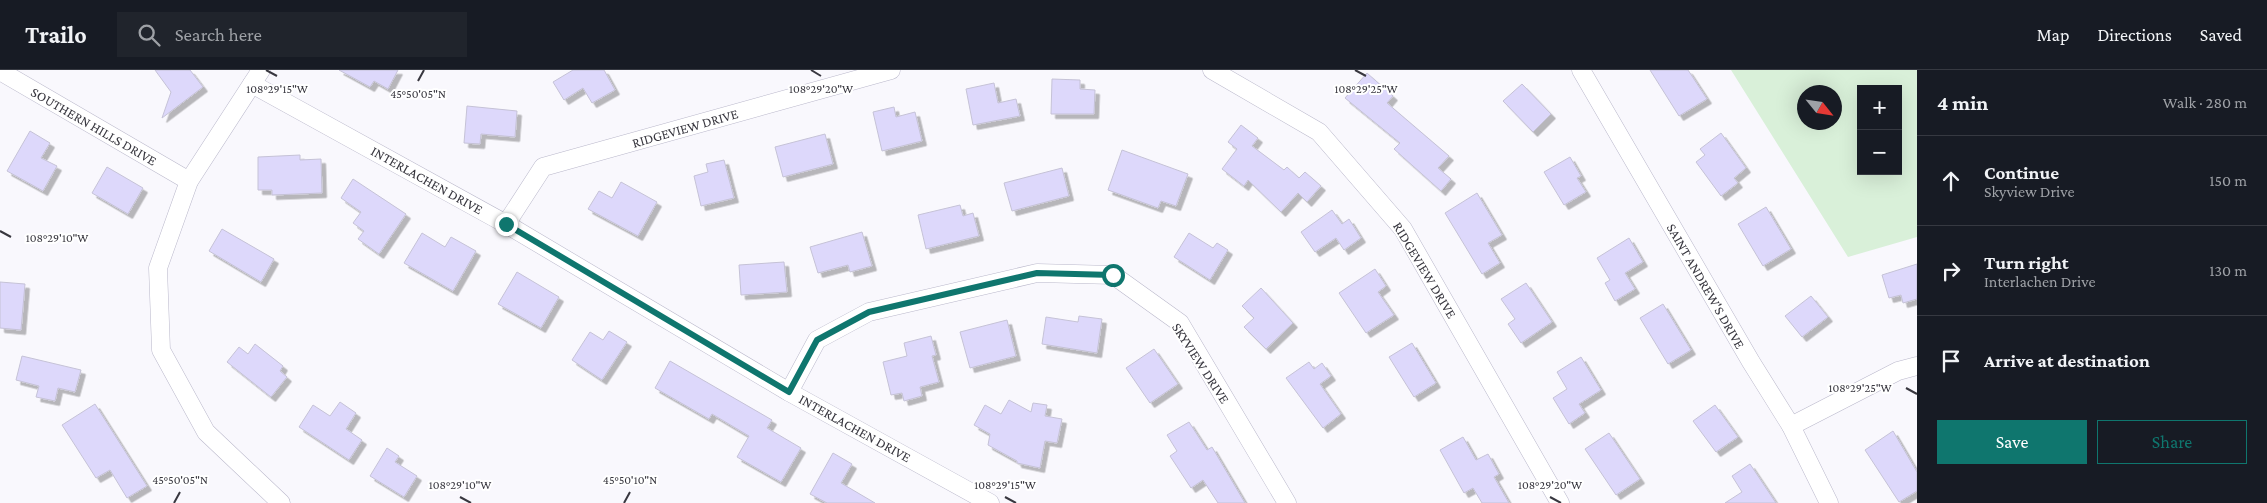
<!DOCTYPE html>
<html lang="en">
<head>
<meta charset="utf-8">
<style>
  :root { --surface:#171b24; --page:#20242c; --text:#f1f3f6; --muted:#9ea1a6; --line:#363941; --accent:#0f766e }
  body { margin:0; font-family:"Crimson Pro",serif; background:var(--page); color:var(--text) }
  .controls { position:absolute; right:15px; top:15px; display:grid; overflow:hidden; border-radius:0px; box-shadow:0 5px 20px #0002 }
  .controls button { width:45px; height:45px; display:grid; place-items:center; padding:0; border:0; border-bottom:1px solid var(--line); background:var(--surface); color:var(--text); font:25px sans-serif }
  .compass { position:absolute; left:1797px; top:15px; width:45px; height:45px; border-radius:50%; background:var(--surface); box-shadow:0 5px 20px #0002; rotate:120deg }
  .stop { position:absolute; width:15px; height:15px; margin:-11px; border:4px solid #0f766e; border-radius:50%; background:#fff }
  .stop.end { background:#0f766e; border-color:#fff; box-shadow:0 1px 5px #0008 }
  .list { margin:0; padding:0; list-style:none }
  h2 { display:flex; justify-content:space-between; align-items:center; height:65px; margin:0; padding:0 20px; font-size:21px }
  h2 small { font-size:16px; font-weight:400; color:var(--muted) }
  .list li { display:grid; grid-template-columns:32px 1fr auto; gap:15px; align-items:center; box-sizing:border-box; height:90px; padding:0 20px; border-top:1px solid var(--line) }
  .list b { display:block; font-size:19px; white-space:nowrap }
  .list p { margin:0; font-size:16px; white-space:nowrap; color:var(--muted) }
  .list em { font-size:16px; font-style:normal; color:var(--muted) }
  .actions { display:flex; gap:10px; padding:15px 20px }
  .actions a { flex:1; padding:11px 0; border:1px solid var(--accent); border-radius:0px; text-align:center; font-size:18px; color:var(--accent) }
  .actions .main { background:var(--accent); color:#fff }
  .icon { flex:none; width:28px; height:28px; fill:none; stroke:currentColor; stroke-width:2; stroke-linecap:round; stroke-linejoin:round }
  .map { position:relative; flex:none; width:1917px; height:433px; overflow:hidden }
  header { display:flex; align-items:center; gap:30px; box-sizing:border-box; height:70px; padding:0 25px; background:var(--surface); border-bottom:1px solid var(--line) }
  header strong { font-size:24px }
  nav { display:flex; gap:28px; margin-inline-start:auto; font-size:18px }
  .search { width:350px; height:45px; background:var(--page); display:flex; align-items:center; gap:12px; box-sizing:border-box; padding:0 18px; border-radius:0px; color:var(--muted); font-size:19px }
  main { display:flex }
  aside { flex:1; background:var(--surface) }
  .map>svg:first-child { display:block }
  .green { fill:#d9f0d9; fill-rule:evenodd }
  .building { fill:#ddd8fb; stroke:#c5c2d6; filter:url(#shadow) }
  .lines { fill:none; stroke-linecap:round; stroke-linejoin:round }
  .minor-casing { stroke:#bab8cb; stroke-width:19 }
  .minor { stroke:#fff; stroke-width:18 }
  .route { stroke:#0f766e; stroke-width:6 }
  .ticks { fill:none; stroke:#38373f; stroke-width:2 }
  .labels { text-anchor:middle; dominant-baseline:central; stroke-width:4; stroke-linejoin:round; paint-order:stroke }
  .street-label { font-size:14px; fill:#38373f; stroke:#fff }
  .ticks-label { font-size:12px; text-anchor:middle; fill:#38373f; stroke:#fff; stroke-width:4; stroke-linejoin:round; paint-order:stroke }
</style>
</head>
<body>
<header>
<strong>Trailo</strong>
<div class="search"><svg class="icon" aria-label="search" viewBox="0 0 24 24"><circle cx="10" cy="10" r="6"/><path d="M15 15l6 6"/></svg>Search here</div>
<nav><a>Map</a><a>Directions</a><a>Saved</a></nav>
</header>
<main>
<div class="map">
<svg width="1917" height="433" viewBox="0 0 1917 433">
  <defs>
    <filter id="shadow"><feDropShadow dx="4.5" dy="4.5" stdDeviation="0" flood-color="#0004"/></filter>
  </defs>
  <rect width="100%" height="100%" fill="#f9f8fd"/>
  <path class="green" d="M1731,0H1917V167L1848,187ZM1861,19H1898V101H1861ZM1804,22H1834V52H1804Z"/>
  <g class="building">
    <polygon points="155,0 190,0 203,17 162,48 171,22"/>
    <polygon points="339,0 398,0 388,19 374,11 370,17"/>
    <polygon points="573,0 604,0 615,20 592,33 583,18 564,30 553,12"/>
    <polygon points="1650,0 1688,0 1707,29 1679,46"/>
    <polygon points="1367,3 1393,26 1387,33 1449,86 1438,98 1451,109 1441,121 1394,79 1400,73 1345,28"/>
    <polygon points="1052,9 1080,10 1080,19 1095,20 1094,44 1051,44"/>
    <polygon points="994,13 998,33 1016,29 1020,46 973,55 966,19"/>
    <polygon points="1522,14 1551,44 1533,62 1503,31"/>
    <polygon points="467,36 517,41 515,67 481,64 480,74 464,73"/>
    <polygon points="894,37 896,47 915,42 922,71 882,81 873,42"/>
    <polygon points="1241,55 1258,68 1252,76 1284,100 1287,97 1299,108 1305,102 1321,116 1307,132 1298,123 1281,142 1248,110 1244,116 1222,99 1237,79 1228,72"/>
    <polygon points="30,61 50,73 41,88 57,96 43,121 7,101"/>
    <polygon points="1721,63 1746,98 1734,108 1738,113 1721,126 1696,92 1705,85 1700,79"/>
    <polygon points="825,64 833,94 783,107 775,77"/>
    <polygon points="1122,80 1188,104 1176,136 1161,131 1158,138 1108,120"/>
    <polygon points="300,85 300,90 321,89 322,123 272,125 272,120 258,120 258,87"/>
    <polygon points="1570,87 1581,106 1577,108 1586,122 1564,135 1544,102"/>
    <polygon points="724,90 734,128 701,136 694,106 708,102 706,94"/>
    <polygon points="107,97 143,118 128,144 92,123"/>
    <polygon points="1062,98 1069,126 1012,141 1004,113"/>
    <polygon points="353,109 406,144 379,184 358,169 364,161 353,153 361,142 341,128"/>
    <polygon points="621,112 657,132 638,166 588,139 599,121 612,128"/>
    <polygon points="1477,123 1502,165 1488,173 1500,193 1482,204 1445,143"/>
    <polygon points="960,135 963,146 973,143 979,166 926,179 918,145"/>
    <polygon points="1766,137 1791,179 1763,196 1738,154"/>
    <polygon points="1332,140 1342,154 1349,149 1361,168 1344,180 1336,168 1315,182 1301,162"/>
    <polygon points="222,159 274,189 261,212 209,181"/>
    <polygon points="862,162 872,196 850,202 848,195 818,203 810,177"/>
    <polygon points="422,163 445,177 451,167 476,181 453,221 404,193"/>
    <polygon points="1189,163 1213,178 1217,173 1228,180 1210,210 1174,187"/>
    <polygon points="1629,168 1643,192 1625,203 1635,219 1615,231 1605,213 1610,210 1597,188"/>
    <polygon points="784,192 787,222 741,225 739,195"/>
    <polygon points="1917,194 1917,229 1903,233 1901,225 1889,228 1882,205"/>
    <polygon points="1375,199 1386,216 1378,222 1394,245 1366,263 1339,223"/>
    <polygon points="517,202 559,227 541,258 498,234"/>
    <polygon points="0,212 25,214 21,260 0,258"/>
    <polygon points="1526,213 1552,252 1521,273 1508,254 1515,249 1501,229"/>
    <polygon points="1261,218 1293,253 1266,279 1244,257 1254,248 1242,236"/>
    <polygon points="1811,226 1828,247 1802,267 1785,246"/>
    <polygon points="1663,234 1691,280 1668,294 1640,248"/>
    <polygon points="1079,246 1102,249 1097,283 1042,274 1046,247 1078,252"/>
    <polygon points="1007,250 1016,286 970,298 960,262"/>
    <polygon points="609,261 627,272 602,310 572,290 590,262 603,270"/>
    <polygon points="931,266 936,285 932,286 939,312 920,317 922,326 904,331 902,323 891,325 883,292 907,286 904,273"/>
    <polygon points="1412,273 1436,313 1414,327 1389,287"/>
    <polygon points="255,274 283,296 280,301 287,307 271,327 227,292 239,277 248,284"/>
    <polygon points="1154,279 1178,314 1150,333 1126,298"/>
    <polygon points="22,286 81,300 75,322 58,318 55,331 36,327 39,316 16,310"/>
    <polygon points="1581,287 1601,320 1579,334 1585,343 1569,354 1553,328 1567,319 1557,302"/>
    <polygon points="670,291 772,350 767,358 801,378 781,412 737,387 749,366 712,344 709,349 655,318"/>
    <polygon points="1309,292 1314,299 1322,293 1331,306 1320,314 1341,344 1323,358 1286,308"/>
    <polygon points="1009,330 1031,342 1033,333 1047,335 1045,346 1062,349 1057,373 1045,371 1040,398 1017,393 1017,391 988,375 990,364 974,355 985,335 1001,344"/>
    <polygon points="340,332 356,343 346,359 362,370 349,390 299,357 313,335 330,346"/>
    <polygon points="95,334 147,416 127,428 110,400 96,408 62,355"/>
    <polygon points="1715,335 1738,367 1716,382 1693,351"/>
    <polygon points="1189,352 1207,380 1212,377 1245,433 1218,433 1203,410 1191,418 1170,386 1177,381 1167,365"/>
    <polygon points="1893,361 1917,402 1917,421 1899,432 1865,380"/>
    <polygon points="1609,363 1640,409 1616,425 1585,379"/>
    <polygon points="1463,367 1476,390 1488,384 1499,404 1494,407 1509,433 1482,433 1473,418 1464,423 1440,380"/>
    <polygon points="387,378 399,386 395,392 417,406 404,427 370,406"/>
    <polygon points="833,383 852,394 841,413 875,433 827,433 810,424"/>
    <polygon points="1750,394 1776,433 1725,433 1742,422 1732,406"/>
  </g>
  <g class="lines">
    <g class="minor-casing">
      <g id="minor">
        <polyline points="261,0 189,111 158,198 161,280 206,362 281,433"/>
        <polyline points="1212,0 1319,62 1403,159 1560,433"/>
        <polyline points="1581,0 1751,292 1791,356 1829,433"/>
        <polyline points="0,1 189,111"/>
        <polyline points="252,14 506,154 789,322 990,433"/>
        <polyline points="506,154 543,97 891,0"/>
        <polyline points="789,322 817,270 869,242 1037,203 1113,205 1180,253 1287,433"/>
        <polyline points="1791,356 1898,301 1917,296"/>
      </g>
    </g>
    <use href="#minor" class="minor"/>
  </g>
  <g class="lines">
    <polyline class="route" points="506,154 789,322 817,270 869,242 1037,203 1113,205"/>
  </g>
  <path class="ticks" d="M266,0L277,6M811,0L821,6M1355,0L1366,6M418,11L424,0M0,161L11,167M1906,318L1917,324M460,427L471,433M1005,427L1016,433M1550,427L1561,433M174,433L180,422M624,433L630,422"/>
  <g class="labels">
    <g class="street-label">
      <text transform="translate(94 56) rotate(30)">SOUTHERN HILLS DRIVE</text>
      <text transform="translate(685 58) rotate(-16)">RIDGEVIEW DRIVE</text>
      <text transform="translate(427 110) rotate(29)">INTERLACHEN DRIVE</text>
      <text transform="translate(1425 200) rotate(59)">RIDGEVIEW DRIVE</text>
      <text transform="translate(1706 216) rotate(60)">SAINT ANDREW'S DRIVE</text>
      <text transform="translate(1201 293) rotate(57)">SKYVIEW DRIVE</text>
      <text transform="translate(855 358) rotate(29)">INTERLACHEN DRIVE</text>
    </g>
  </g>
  <g class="ticks-label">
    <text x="277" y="23">108°29'15"W</text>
    <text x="821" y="23">108°29'20"W</text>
    <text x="1366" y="23">108°29'25"W</text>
    <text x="418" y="28">45°50'05"N</text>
    <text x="57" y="172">108°29'10"W</text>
    <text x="1860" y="322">108°29'25"W</text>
    <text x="180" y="414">45°50'05"N</text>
    <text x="630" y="414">45°50'10"N</text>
    <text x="460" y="419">108°29'10"W</text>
    <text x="1005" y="419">108°29'15"W</text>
    <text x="1550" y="419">108°29'20"W</text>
  </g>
</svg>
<div class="controls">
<button>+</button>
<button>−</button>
</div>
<svg class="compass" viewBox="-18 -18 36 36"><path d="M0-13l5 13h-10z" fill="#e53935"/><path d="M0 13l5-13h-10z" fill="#9ea1a6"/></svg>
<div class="stop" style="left:1113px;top:205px"></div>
<div class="stop end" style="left:506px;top:154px"></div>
</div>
<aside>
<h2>4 min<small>Walk · 280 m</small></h2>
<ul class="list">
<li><svg class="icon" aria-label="ahead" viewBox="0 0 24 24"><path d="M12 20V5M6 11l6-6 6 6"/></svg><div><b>Continue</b><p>Skyview Drive</p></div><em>150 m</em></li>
<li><svg class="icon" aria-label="right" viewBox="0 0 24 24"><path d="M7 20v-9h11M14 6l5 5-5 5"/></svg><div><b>Turn right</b><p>Interlachen Drive</p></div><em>130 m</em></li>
<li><svg class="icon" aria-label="arrive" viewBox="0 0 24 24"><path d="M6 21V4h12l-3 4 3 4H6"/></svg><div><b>Arrive at destination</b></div></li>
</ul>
<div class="actions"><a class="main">Save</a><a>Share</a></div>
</aside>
</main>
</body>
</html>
